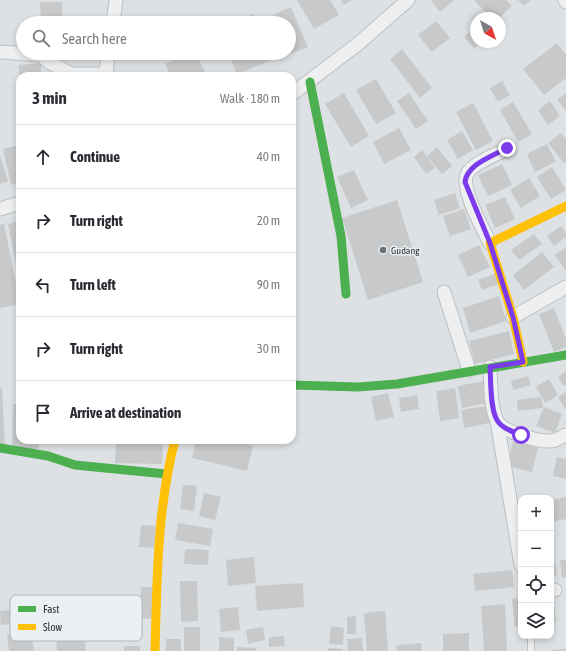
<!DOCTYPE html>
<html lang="en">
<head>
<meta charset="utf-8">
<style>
  :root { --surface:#fff; --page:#f7f7f7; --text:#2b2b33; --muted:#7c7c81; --line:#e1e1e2 }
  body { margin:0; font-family:"Asap Condensed",sans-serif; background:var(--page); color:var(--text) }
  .controls { position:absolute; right:12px; bottom:12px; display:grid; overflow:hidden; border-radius:8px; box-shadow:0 2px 6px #0003 }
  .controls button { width:36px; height:36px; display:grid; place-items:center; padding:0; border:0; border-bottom:1px solid var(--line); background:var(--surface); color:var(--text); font:20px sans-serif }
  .compass { position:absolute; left:470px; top:12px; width:36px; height:36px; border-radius:50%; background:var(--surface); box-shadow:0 2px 6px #0003; rotate:141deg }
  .stop { position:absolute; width:12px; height:12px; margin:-9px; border:3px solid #7c3aed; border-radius:50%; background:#fff }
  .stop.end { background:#7c3aed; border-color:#fff; box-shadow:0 1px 4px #0008 }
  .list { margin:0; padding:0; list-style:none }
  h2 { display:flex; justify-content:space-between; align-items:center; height:52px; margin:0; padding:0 16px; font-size:17px }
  h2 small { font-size:13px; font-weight:400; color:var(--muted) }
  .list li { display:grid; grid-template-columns:26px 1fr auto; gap:12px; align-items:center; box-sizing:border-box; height:64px; padding:0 16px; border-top:1px solid var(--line) }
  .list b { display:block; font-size:15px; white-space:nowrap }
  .list em { font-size:13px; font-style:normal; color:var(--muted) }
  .icon { flex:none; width:22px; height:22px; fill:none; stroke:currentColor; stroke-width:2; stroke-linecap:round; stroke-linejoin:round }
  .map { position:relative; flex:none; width:566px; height:651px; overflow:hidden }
  .search { position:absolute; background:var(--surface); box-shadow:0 2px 6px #0003; left:16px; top:16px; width:280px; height:44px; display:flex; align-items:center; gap:10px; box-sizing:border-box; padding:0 14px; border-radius:22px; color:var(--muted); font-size:15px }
  .panel { position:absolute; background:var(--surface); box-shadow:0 2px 6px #0003; left:16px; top:72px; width:280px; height:372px; border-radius:12px }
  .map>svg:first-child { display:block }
  .building { fill:#c7c9cb }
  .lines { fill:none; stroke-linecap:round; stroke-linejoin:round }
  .lane-casing { stroke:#bcbfc1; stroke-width:8 }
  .street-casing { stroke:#bcbfc1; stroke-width:15 }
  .lane { stroke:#eeeff0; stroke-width:6 }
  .street { stroke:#eeeff0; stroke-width:13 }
  .fast { stroke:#4caf50; stroke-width:9 }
  .slow { stroke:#ffc107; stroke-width:9 }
  .route { stroke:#7c3aed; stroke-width:5 }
  .poi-dot { fill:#676f76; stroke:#ebf0f3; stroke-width:1.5 }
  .labels { text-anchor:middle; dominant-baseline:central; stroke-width:3; stroke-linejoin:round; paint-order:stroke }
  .poi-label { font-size:10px; fill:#27323b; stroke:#ebf0f3; text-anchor:start }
  .key { fill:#ebf0f3; stroke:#b0b7bc; stroke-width:1 }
  .key-label { font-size:11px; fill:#27323b }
</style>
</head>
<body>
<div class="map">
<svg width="566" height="651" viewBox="0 0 566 651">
  <rect width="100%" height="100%" fill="#dee1e3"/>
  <g class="building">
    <polygon points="297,0 330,0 339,15 314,29"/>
    <polygon points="341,0 352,0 344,5"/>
    <polygon points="431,0 454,0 440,12"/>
    <polygon points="474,0 506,0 512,6 499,18 491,18"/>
    <polygon points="518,0 531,0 524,6"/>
    <polygon points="40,2 62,2 62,20 41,20"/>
    <polygon points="291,7 308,47 280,58 278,53 289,53 289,23 265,23 264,19"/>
    <polygon points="253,14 257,23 230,23"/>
    <polygon points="436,21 450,38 432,52 418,35"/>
    <polygon points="476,26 476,42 482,42 474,49 464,37"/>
    <polygon points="20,29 23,30 23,45 19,45"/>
    <polygon points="557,43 566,55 566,78 544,95 523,69"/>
    <polygon points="402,49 432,88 420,98 390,59"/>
    <polygon points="187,53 195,53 207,76 171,76 165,64"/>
    <polygon points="228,53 269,53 272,60 237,74"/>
    <polygon points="41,63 41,73 19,75 19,65"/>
    <polygon points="376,79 396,113 376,124 356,90"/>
    <polygon points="502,81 510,95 498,102 490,88"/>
    <polygon points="344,93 369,136 351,147 325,104"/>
    <polygon points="409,93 428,121 416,129 397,101"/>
    <polygon points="566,93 566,111 557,100"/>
    <polygon points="550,101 560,116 548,125 538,110"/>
    <polygon points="513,102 532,134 518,142 500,110"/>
    <polygon points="473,103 493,141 476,150 456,112"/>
    <polygon points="399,128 411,150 384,164 373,142"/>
    <polygon points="462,131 473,150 458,159 447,140"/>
    <polygon points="561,133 566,139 566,162 564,163 548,143"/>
    <polygon points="547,144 556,162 535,172 527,154"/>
    <polygon points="20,145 20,183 11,185 3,149"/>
    <polygon points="437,147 452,166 442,174 427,156"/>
    <polygon points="422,150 435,168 426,174 414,157"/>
    <polygon points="0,155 8,181 0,184"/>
    <polygon points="502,164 512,185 488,196 478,175"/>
    <polygon points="552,167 566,190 551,199 537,177"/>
    <polygon points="354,170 368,200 351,208 337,177"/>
    <polygon points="529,178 540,196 521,208 510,190"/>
    <polygon points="455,193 460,208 439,215 434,200"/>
    <polygon points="505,197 515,219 495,228 485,205"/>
    <polygon points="397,200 423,282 368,300 342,218"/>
    <polygon points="464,209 471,229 450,236 443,216"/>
    <polygon points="20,221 20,279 19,279 8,224"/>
    <polygon points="4,224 20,304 0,308 0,225"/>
    <polygon points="561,226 566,233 566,237 554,246 547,236"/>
    <polygon points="534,234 542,244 519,260 511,250"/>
    <polygon points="479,245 490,267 468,277 458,255"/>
    <polygon points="566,247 566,271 555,255"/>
    <polygon points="542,252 554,267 524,290 513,275"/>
    <polygon points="497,273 501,283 482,290 478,280"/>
    <polygon points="499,296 506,321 470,333 463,308"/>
    <polygon points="554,308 566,339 566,347 554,352 539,314"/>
    <polygon points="509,331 514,354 475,364 469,341"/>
    <polygon points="566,371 566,385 564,386 558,377"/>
    <polygon points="528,376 531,385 513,390 511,381"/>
    <polygon points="549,379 558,395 545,403 536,387"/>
    <polygon points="484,381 488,403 462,408 458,386"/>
    <polygon points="0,388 2,388 5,446 0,446"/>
    <polygon points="455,388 459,418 440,421 436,391"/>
    <polygon points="566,392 566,410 558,397"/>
    <polygon points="388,393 394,417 376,421 371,397"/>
    <polygon points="417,395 419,409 401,412 399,398"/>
    <polygon points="541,397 543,408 518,411 517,400"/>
    <polygon points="13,404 20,404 20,440 39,440 39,449 12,449"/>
    <polygon points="487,406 490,423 464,428 461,410"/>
    <polygon points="544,407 562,414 555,433 536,426"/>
    <polygon points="116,440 163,441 162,464 115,463"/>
    <polygon points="196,440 230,440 253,446 247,471 192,458"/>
    <polygon points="513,441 538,447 532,472 507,466"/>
    <polygon points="557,457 566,459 566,479 553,476"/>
    <polygon points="183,485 197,486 194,511 180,509"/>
    <polygon points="204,493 221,497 215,520 199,516"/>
    <polygon points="566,497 566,519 551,522 551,500"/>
    <polygon points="178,523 213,529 210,546 175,540"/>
    <polygon points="141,525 156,526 154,548 139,547"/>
    <polygon points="185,549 209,550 208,565 184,564"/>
    <polygon points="254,557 256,583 228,586 226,560"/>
    <polygon points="560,560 566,560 566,577 562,578"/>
    <polygon points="555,562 557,575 551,576 551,563"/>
    <polygon points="512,570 514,587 475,591 473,574"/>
    <polygon points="180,581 197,581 198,621 181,622"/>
    <polygon points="303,583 304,607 257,611 255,586"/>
    <polygon points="141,587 155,587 154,619 140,618"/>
    <polygon points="551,595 553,595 556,622 551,623"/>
    <polygon points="521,598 521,626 515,627 512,599"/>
    <polygon points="505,604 507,651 484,651 481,606"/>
    <polygon points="238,607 240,630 221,632 219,609"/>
    <polygon points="31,608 32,623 1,625 0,611"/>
    <polygon points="385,611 388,651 367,651 364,613"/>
    <polygon points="83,612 86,651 57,651 54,614"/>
    <polygon points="356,616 356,634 347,634 347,617"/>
    <polygon points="331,626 344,628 343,645 329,644"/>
    <rect x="184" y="627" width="16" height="24"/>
    <polygon points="263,627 265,640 248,644 246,630"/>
    <polygon points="31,631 34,651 9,651 7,635"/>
    <polygon points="469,633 469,651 443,651 443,634"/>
    <polygon points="284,636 285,646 269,647 269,637"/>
    <polygon points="219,637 234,638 234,651 219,651"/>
    <polygon points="362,638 363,651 348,651 347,639"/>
    <rect x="166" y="639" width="15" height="12"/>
    <polygon points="421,643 422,651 397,651 396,645"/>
    <rect x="124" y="646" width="16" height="5"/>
    <polygon points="237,647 256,648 256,651 237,651"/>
    <polygon points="328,648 343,649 343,651 328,651"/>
    <polygon points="566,649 566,651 551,651 551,650"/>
  </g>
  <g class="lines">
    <g class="lane-casing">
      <polyline id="lane" points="531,651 531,636"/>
    </g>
    <g class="street-casing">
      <g id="street">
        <polyline points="565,0 566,2"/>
        <polyline points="113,23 116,0"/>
        <polyline points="0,52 41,55 49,62 71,74 106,74"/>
        <polyline points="106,76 108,53"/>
        <polyline points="292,94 359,43 408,0"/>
        <polyline points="0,209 20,203"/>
        <path d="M490,243C483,229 457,183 469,171C478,161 495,155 507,149"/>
        <polyline points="444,292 469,370"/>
        <polyline points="513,317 566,287"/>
        <path d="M490,367C491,384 490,403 496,419C501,432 539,442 552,441C557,440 561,437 566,435"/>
        <polyline points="497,421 521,565"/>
        <polyline points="551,590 555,590"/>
      </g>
    </g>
    <use href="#lane" class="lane"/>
    <use href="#street" class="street"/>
    <g class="fast">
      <polyline points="310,82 341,236 346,294"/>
      <polyline points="292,385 358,387 397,384 566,355"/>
      <polyline points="0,448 48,456 75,465 166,474"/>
    </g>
    <g class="slow">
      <polyline points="523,362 513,317 490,243 566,206"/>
      <path d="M155,651C157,580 157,509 175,440"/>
    </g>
  </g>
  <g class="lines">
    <path class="route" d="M507,148C493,156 467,164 465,182L490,243L513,317L523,362L490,367C491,381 490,409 497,420C501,428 513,432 521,435"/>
  </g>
  <circle class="poi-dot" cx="383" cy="250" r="4"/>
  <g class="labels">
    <g class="poi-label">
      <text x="391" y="250">Gudang</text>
    </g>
  </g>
  <rect x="10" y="595" width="132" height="46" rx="6" class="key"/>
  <rect x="18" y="606" width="18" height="6" fill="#4caf50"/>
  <rect x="18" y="624" width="18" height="6" fill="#ffc107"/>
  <g class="key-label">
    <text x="43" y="613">Fast</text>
    <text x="43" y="631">Slow</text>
  </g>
</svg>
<div class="controls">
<button>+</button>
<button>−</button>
<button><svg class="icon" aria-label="locate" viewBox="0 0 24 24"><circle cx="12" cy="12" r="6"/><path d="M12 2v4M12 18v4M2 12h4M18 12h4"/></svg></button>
<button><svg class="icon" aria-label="layers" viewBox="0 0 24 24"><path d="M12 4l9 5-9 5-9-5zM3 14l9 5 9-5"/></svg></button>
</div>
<svg class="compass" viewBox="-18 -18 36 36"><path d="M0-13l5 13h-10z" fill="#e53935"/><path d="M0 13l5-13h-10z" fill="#7c7c81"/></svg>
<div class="stop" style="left:521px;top:435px"></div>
<div class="stop end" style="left:507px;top:148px"></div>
<div class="search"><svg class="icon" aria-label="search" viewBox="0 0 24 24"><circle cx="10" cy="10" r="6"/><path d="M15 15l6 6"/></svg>Search here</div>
<section class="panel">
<h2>3 min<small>Walk · 180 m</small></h2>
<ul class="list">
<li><svg class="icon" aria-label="ahead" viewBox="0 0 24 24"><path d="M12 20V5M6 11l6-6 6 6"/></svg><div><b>Continue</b></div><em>40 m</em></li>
<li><svg class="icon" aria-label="right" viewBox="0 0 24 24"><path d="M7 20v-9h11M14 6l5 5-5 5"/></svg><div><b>Turn right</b></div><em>20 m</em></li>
<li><svg class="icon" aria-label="left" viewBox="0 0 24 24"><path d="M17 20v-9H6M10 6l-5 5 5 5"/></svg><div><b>Turn left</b></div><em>90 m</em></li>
<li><svg class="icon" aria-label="right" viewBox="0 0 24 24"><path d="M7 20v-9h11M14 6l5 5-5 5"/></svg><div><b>Turn right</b></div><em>30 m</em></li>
<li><svg class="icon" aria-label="arrive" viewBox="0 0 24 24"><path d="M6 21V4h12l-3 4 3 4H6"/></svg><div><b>Arrive at destination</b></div></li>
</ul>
</section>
</div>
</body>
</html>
